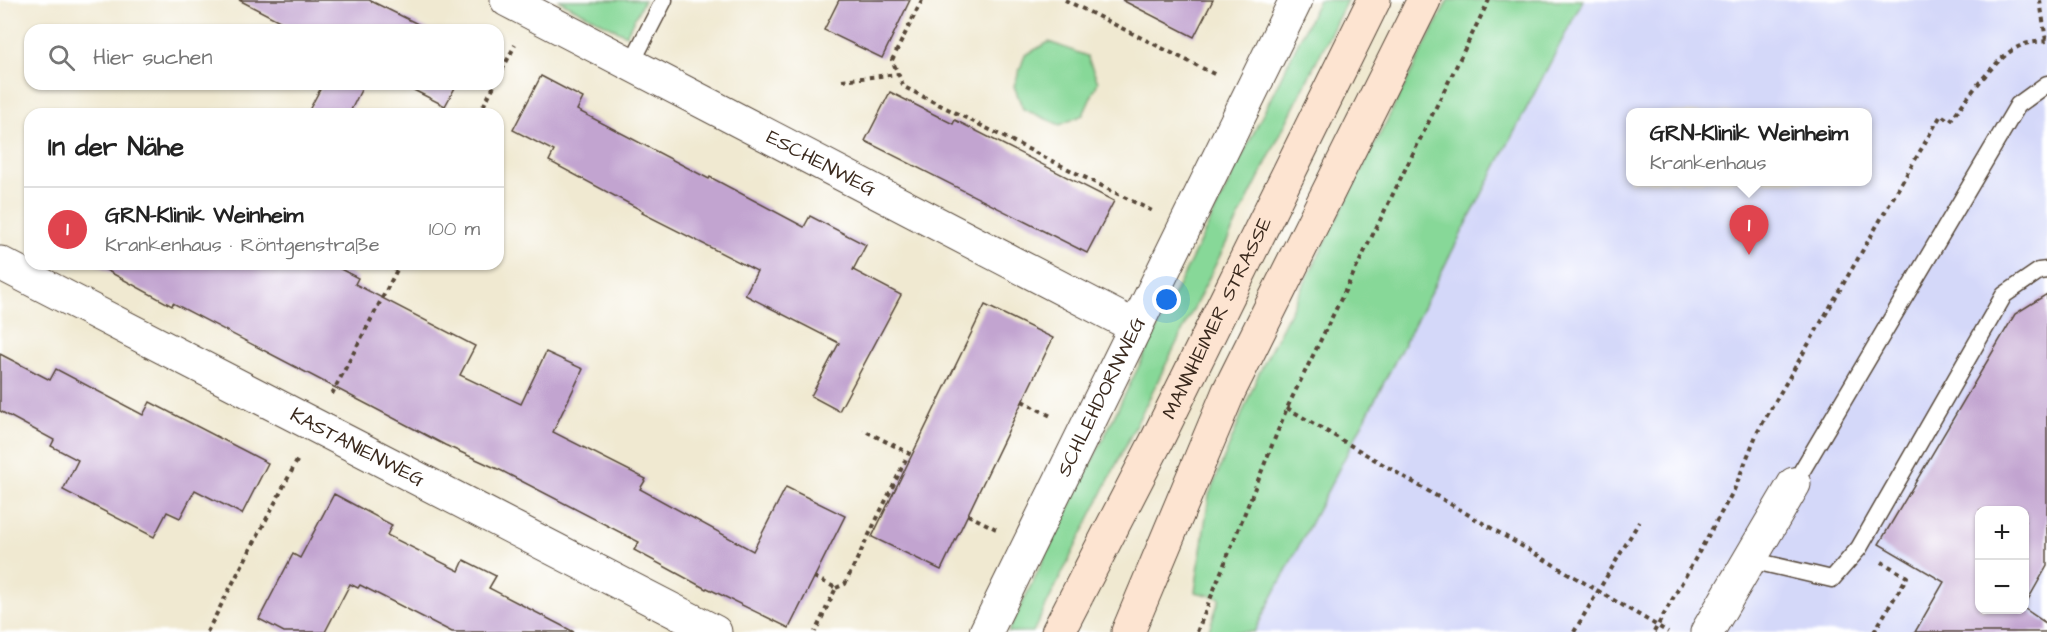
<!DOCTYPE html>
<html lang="de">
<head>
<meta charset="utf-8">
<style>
  :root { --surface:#fff; --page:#f2f2f2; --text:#222; --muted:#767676; --line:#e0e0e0; --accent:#7c3aed }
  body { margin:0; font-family:"Architects Daughter",sans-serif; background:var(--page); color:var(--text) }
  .controls { position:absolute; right:18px; bottom:18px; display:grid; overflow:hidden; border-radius:12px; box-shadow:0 2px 4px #0004 }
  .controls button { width:54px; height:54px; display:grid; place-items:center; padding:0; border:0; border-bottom:2px solid var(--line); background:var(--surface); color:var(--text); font:30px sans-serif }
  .you { position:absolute; left:1167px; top:300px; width:21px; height:21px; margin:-15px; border:4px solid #fff; border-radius:50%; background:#1a73e8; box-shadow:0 0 0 9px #1a73e833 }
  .badge { display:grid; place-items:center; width:39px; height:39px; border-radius:50%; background:var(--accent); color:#fff; font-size:20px; font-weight:700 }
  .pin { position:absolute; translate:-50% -50px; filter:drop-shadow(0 2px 3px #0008) }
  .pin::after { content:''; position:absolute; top:32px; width:21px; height:18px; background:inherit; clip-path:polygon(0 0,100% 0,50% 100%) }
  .popup { position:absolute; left:1626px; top:108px; width:246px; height:78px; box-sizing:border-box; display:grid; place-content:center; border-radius:12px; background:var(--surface); filter:drop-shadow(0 2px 4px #0005); font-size:20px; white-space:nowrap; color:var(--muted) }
  .popup b { font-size:22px; color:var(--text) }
  .popup::after { content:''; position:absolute; left:50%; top:100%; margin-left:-12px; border:12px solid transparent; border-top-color:var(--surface) }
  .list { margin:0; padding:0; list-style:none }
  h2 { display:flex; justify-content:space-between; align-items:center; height:78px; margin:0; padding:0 24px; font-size:26px }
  h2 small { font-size:20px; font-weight:400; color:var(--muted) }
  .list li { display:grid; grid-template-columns:39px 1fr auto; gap:18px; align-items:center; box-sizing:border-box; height:84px; padding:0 24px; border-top:2px solid var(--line) }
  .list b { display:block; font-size:22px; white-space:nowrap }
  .list p { margin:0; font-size:20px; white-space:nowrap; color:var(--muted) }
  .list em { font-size:20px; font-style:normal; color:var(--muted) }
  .icon { flex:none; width:33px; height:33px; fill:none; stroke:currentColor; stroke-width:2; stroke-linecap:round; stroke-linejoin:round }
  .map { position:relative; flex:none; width:2047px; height:632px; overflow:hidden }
  .search { position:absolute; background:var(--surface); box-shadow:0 2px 4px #0004; left:24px; top:24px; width:480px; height:66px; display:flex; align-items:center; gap:15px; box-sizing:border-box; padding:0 21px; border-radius:18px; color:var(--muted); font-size:22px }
  .panel { position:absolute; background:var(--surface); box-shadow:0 2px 4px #0004; left:24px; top:108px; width:480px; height:162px; border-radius:18px }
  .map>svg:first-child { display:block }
  .built { fill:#d4d8f9; fill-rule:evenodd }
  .green { fill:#87d898; stroke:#61815b; stroke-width:1.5 }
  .building { fill:#c2a4d0 }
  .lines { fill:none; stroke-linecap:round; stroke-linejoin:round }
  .service-casing { stroke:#564739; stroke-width:19 }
  .minor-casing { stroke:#564739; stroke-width:35 }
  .secondary-casing { stroke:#564739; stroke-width:35 }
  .path { stroke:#564739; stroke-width:4; stroke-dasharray:4.5 4.5; stroke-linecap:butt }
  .service { stroke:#fff; stroke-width:16 }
  .minor { stroke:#fff; stroke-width:33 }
  .secondary { stroke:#fde4d1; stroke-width:33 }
  .labels { text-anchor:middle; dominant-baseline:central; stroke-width:4.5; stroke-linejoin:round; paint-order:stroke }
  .street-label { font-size:20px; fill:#3b2a1e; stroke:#fff }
</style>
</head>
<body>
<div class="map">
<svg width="2047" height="632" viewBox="0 0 2047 632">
  <rect width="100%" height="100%" fill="#fff"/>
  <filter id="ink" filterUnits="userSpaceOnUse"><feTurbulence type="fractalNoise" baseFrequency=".0167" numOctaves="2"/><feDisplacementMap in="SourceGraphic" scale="12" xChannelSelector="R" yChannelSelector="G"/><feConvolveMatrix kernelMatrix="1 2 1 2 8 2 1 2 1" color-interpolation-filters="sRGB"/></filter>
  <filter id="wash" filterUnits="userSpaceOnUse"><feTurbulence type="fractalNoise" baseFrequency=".008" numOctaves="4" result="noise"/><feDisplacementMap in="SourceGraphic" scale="24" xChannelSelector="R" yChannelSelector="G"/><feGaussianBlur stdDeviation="1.35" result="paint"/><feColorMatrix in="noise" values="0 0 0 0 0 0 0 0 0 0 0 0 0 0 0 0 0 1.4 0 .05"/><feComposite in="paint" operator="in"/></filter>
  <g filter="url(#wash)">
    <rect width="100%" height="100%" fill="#f0e9d1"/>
    <path class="built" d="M1583,0H2047V632H1254ZM1630,112H1868V182H1630ZM1980,510H2024V610H1980Z"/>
    <g class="green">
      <polygon points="558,0 644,0 626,35"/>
      <polygon points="1319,0 1347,0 1033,632 1008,632"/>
      <polygon points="1448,0 1583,0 1254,632 1208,632 1220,598 1195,592 1209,495 1258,375"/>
      <polygon points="1049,42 1087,56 1098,82 1083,115 1060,125 1023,109 1014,86 1025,55"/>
    </g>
    <g id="blocks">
      <g class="building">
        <polygon points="239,0 369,0 430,30 297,30"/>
        <polygon points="839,0 910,0 882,58 824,30"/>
        <polygon points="1122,0 1213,0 1194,37"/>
        <polygon points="541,76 583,98 577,110 709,179 710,177 804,227 810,216 866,245 853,270 901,295 839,411 811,396 839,343 745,295 757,271 642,213 643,211 549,161 554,151 513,130"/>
        <polygon points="323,84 364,84 349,114 307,114"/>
        <polygon points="402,84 457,84 445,106"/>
        <polygon points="890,92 953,124 955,120 1114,201 1087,253 865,141"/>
        <polygon points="95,264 331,264 358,278 355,284 475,346 460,375 521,404 546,352 583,369 553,432 646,479 640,489 753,551 786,487 845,516 789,628 707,588 706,589 634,550 639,542 502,471 445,445 173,303 172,306"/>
        <polygon points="2047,294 2047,566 2025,605 2025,510 1980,510 1980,609 2025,609 2047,624 2047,632 1915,632 1944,582 1879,544 2015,314"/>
        <polygon points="985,305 1053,338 941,570 872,537"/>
        <polygon points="0,354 50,380 56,369 143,415 150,402 268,463 242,514 195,490 180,518 167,512 154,537 63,490 78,460 51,446 54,440 0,411"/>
        <polygon points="334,494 392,525 387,535 459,571 464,560 496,576 489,588 574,632 452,632 360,585 358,588 350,584 325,632 284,632 259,619 293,554 300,558"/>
      </g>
    </g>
  </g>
  <g filter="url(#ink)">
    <use href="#blocks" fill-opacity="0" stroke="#564739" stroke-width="1.5"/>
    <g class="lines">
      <g class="service-casing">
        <g id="service">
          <polyline points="631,64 664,0"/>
          <polyline points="1794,484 2018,105 2047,84"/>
          <polyline points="1750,560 1832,579 1859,548 2004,295 2039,271 2047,270"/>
        </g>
      </g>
      <g class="minor-casing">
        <g id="minor">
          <path id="s1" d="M507,0L1136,327"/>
          <path id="s2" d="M0,263L715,632"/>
          <path id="s3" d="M986,632L1296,0"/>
          <polyline points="1707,632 1794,484"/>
        </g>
      </g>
      <g class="secondary-casing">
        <g id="secondary">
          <path id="s4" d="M1058,632L1157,440L1374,0"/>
          <polyline points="1128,632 1229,391 1424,0"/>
        </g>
      </g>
      <g class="path">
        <polyline points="922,0 892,60 904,87 1152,211"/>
        <polyline points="1065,0 1218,76"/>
        <polyline points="2040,0 2046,41"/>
        <polyline points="498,78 515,45"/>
        <polyline points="842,80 899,74"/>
        <polyline points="479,114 495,84"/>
        <polyline points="332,394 400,264"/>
        <polyline points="1022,401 1051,416"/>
        <polyline points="1287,408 1668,632"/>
        <polyline points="968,515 996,529"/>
        <polyline points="814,577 836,588 815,632"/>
        <polyline points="836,588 845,584 909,453 863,430"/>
        <polyline points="207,632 298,459"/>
        <polyline points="1197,632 1287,408 1489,0"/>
        <polyline points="1574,632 1639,522"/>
        <path d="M1654,632L1734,490L1757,433L1941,115L1950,121C1966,100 1996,56 2020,46C2027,42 2038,42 2047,41"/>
        <polyline points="1874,632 1907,577 1882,562"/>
      </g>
      <use href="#service" class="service"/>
      <use href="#minor" class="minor"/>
      <use href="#secondary" class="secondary"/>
    </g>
  </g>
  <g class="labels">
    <g class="street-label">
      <text stroke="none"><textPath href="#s1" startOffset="354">ESCHENWEG</textPath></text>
      <text stroke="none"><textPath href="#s4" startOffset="352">MANNHEIMER STRASSE</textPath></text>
      <text stroke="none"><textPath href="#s3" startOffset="262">SCHLEHDORNWEG</textPath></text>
      <text stroke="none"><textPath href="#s2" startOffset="402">KASTANIENWEG</textPath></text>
    </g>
  </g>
</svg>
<div class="controls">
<button>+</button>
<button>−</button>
</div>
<div class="you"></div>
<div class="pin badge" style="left:1749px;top:255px;background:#e0444e">1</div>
<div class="popup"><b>GRN-Klinik Weinheim</b>Krankenhaus</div>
<div class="search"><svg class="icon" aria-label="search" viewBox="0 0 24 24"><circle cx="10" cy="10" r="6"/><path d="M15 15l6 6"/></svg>Hier suchen</div>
<section class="panel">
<h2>In der Nähe<small></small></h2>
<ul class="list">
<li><span class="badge" style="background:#e0444e">1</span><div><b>GRN-Klinik Weinheim</b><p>Krankenhaus · Röntgenstraße</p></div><em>100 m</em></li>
</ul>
</section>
</div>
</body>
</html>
